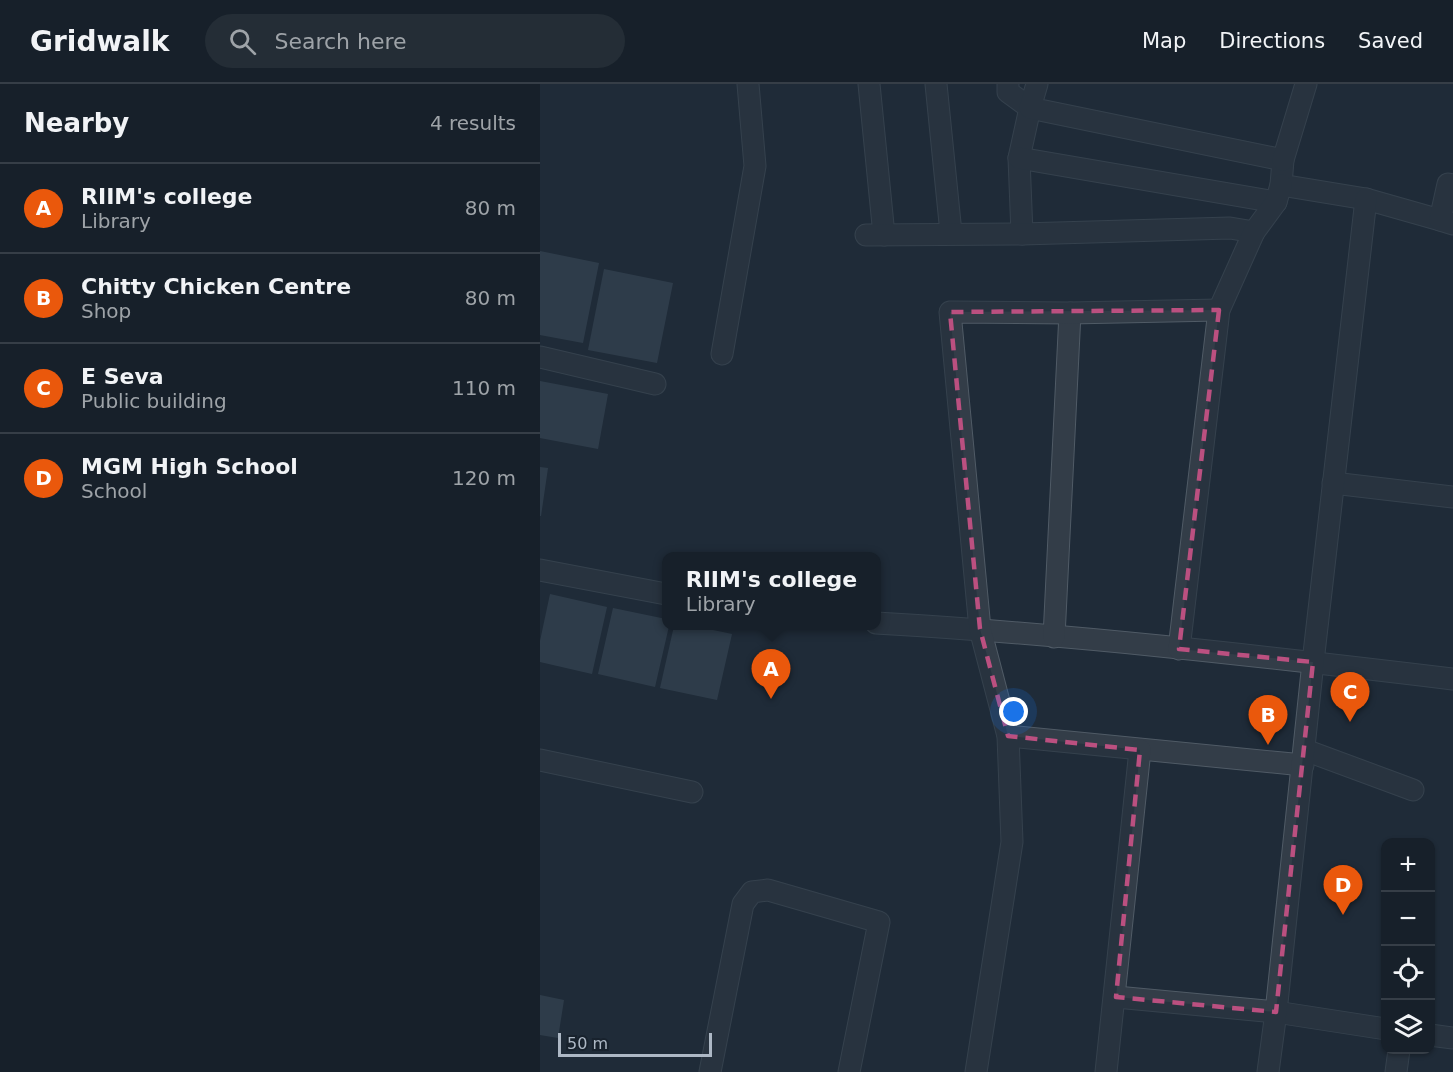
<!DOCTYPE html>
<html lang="en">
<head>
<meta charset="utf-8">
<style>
  :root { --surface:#17202a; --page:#242d36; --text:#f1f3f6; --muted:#9ea3a8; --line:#363e47; --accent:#ea580c }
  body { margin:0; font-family:"DejaVu Sans",sans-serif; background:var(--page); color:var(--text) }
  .controls { position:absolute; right:18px; bottom:18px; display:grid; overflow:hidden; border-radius:12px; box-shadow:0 2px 4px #0004 }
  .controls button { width:54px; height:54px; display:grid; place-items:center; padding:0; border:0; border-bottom:2px solid var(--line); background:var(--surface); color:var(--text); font:30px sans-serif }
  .scale { position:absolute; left:18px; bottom:15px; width:154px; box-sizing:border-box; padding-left:6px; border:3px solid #adb8c5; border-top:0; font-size:16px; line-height:21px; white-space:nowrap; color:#adb8c5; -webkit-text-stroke:4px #18222d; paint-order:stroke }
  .you { position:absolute; left:474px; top:628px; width:21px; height:21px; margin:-15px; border:4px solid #fff; border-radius:50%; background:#1a73e8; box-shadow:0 0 0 9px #1a73e833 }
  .badge { display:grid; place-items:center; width:39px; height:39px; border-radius:50%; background:var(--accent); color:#fff; font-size:20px; font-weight:700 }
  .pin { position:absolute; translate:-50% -50px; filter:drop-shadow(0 2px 3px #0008) }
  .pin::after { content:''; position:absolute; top:32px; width:21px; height:18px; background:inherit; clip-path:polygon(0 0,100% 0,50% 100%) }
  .popup { position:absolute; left:122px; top:468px; width:219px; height:78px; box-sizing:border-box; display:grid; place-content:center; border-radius:12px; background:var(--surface); filter:drop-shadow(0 2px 4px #0005); font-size:20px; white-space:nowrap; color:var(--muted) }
  .popup b { font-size:22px; color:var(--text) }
  .popup::after { content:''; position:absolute; left:50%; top:100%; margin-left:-12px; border:12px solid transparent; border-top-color:var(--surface) }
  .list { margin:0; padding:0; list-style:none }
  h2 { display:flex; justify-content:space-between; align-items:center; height:78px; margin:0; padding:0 24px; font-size:26px }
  h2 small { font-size:20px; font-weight:400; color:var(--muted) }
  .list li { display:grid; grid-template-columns:39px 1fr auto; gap:18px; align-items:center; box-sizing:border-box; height:90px; padding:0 24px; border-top:2px solid var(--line) }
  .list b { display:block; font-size:22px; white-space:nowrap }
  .list p { margin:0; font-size:20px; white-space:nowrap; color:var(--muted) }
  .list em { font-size:20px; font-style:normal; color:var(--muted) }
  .icon { flex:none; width:33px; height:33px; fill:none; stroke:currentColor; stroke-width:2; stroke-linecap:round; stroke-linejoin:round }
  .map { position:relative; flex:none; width:913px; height:988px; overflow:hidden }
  header { display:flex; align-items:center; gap:36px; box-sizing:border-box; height:84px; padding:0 30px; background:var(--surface); border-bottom:2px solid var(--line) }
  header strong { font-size:28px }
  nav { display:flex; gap:33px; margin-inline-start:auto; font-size:21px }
  .search { width:420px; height:54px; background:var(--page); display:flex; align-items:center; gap:15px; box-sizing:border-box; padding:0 21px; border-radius:33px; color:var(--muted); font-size:22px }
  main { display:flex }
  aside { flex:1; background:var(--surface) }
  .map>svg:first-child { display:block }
  .building { fill:#425160 }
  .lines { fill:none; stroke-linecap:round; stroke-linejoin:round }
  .minor-casing { stroke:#505b66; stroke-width:23 }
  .minor { stroke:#333d48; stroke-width:21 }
  .marked { fill:none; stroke:#bb5080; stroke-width:4.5; stroke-dasharray:12 8; stroke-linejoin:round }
</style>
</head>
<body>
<header>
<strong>Gridwalk</strong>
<div class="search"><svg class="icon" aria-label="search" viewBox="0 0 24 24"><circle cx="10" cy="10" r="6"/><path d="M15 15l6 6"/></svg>Search here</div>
<nav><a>Map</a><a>Directions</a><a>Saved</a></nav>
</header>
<main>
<aside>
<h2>Nearby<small>4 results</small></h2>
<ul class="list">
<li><span class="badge">A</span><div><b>RIIM's college</b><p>Library</p></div><em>80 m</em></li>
<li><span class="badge">B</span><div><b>Chitty Chicken Centre</b><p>Shop</p></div><em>80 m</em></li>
<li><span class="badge">C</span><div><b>E Seva</b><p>Public building</p></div><em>110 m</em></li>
<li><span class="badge">D</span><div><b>MGM High School</b><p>School</p></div><em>120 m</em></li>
</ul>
</aside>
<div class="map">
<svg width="913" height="988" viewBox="0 0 913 988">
  <rect width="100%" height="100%" fill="#1f2b38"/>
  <g class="building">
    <polygon points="0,167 59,179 43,259 0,251"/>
    <polygon points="64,185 133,199 117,279 48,266"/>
    <polygon points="0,297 68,310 58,365 0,354"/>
    <polygon points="0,383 8,384 1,432 0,432"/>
    <polygon points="10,510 67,523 52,590 0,578 0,557"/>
    <polygon points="73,524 126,535 126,542 129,542 115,603 58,590"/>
    <polygon points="134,542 154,542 192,550 177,616 120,604"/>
    <polygon points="0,911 24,916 18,954 0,951"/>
  </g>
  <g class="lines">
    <g class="minor-casing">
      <g id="minor">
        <polyline points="329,0 344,151"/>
        <polyline points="396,0 411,149"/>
        <polyline points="468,0 468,8 490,24 479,74 482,150"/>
        <polyline points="497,0 490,24 743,76 741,101 826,115 900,136"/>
        <polyline points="479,74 736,118"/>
        <polyline points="743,76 766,0"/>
        <polyline points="913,101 908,100 900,136 913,140"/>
        <polyline points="326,151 482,150 690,144 714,148"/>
        <polyline points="182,270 215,82 208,0"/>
        <polyline points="0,273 115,300"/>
        <polyline points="793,399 913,413"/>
        <polyline points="0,486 126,510"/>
        <path d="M336,539C529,550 721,572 913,595"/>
        <polyline points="514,553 530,229"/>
        <polyline points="639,565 679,226 714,148 736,118 741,101"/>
        <polyline points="468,652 763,681"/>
        <polyline points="765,666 873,706"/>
        <polyline points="0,676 152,708"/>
        <polyline points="576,913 736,928 846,945"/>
        <polyline points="890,951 913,954"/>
        <polyline points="170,988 203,820 212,808 228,806 339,838 309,988"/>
        <polyline points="436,988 472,758 468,652 440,545 410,228 530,229 679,226"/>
        <polyline points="566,988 600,666"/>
        <polyline points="728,988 736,928 773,578 826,115"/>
        <polyline points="856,988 859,966"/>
      </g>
    </g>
    <use href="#minor" class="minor"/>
  </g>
  <path d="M0 0H913V988H0ZM679,226L639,565L773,578L736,928L576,913L600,666L468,652L440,545L410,228Z" fill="#1f2b38" fill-opacity=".55" fill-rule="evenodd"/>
  <path class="marked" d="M679,226L639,565L773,578L736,928L576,913L600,666L468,652L440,545L410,228Z"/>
</svg>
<div class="controls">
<button>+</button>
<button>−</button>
<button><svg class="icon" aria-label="locate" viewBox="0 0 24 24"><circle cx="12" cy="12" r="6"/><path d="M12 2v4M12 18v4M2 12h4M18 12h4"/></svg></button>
<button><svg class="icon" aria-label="layers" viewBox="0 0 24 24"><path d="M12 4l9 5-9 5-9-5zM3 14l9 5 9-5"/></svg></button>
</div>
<div class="scale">50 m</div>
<div class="you"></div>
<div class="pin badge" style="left:231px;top:615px">A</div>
<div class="popup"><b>RIIM's college</b>Library</div>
<div class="pin badge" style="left:728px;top:661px">B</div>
<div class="pin badge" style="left:810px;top:638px">C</div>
<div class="pin badge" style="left:803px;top:831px">D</div>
</div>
</main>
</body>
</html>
